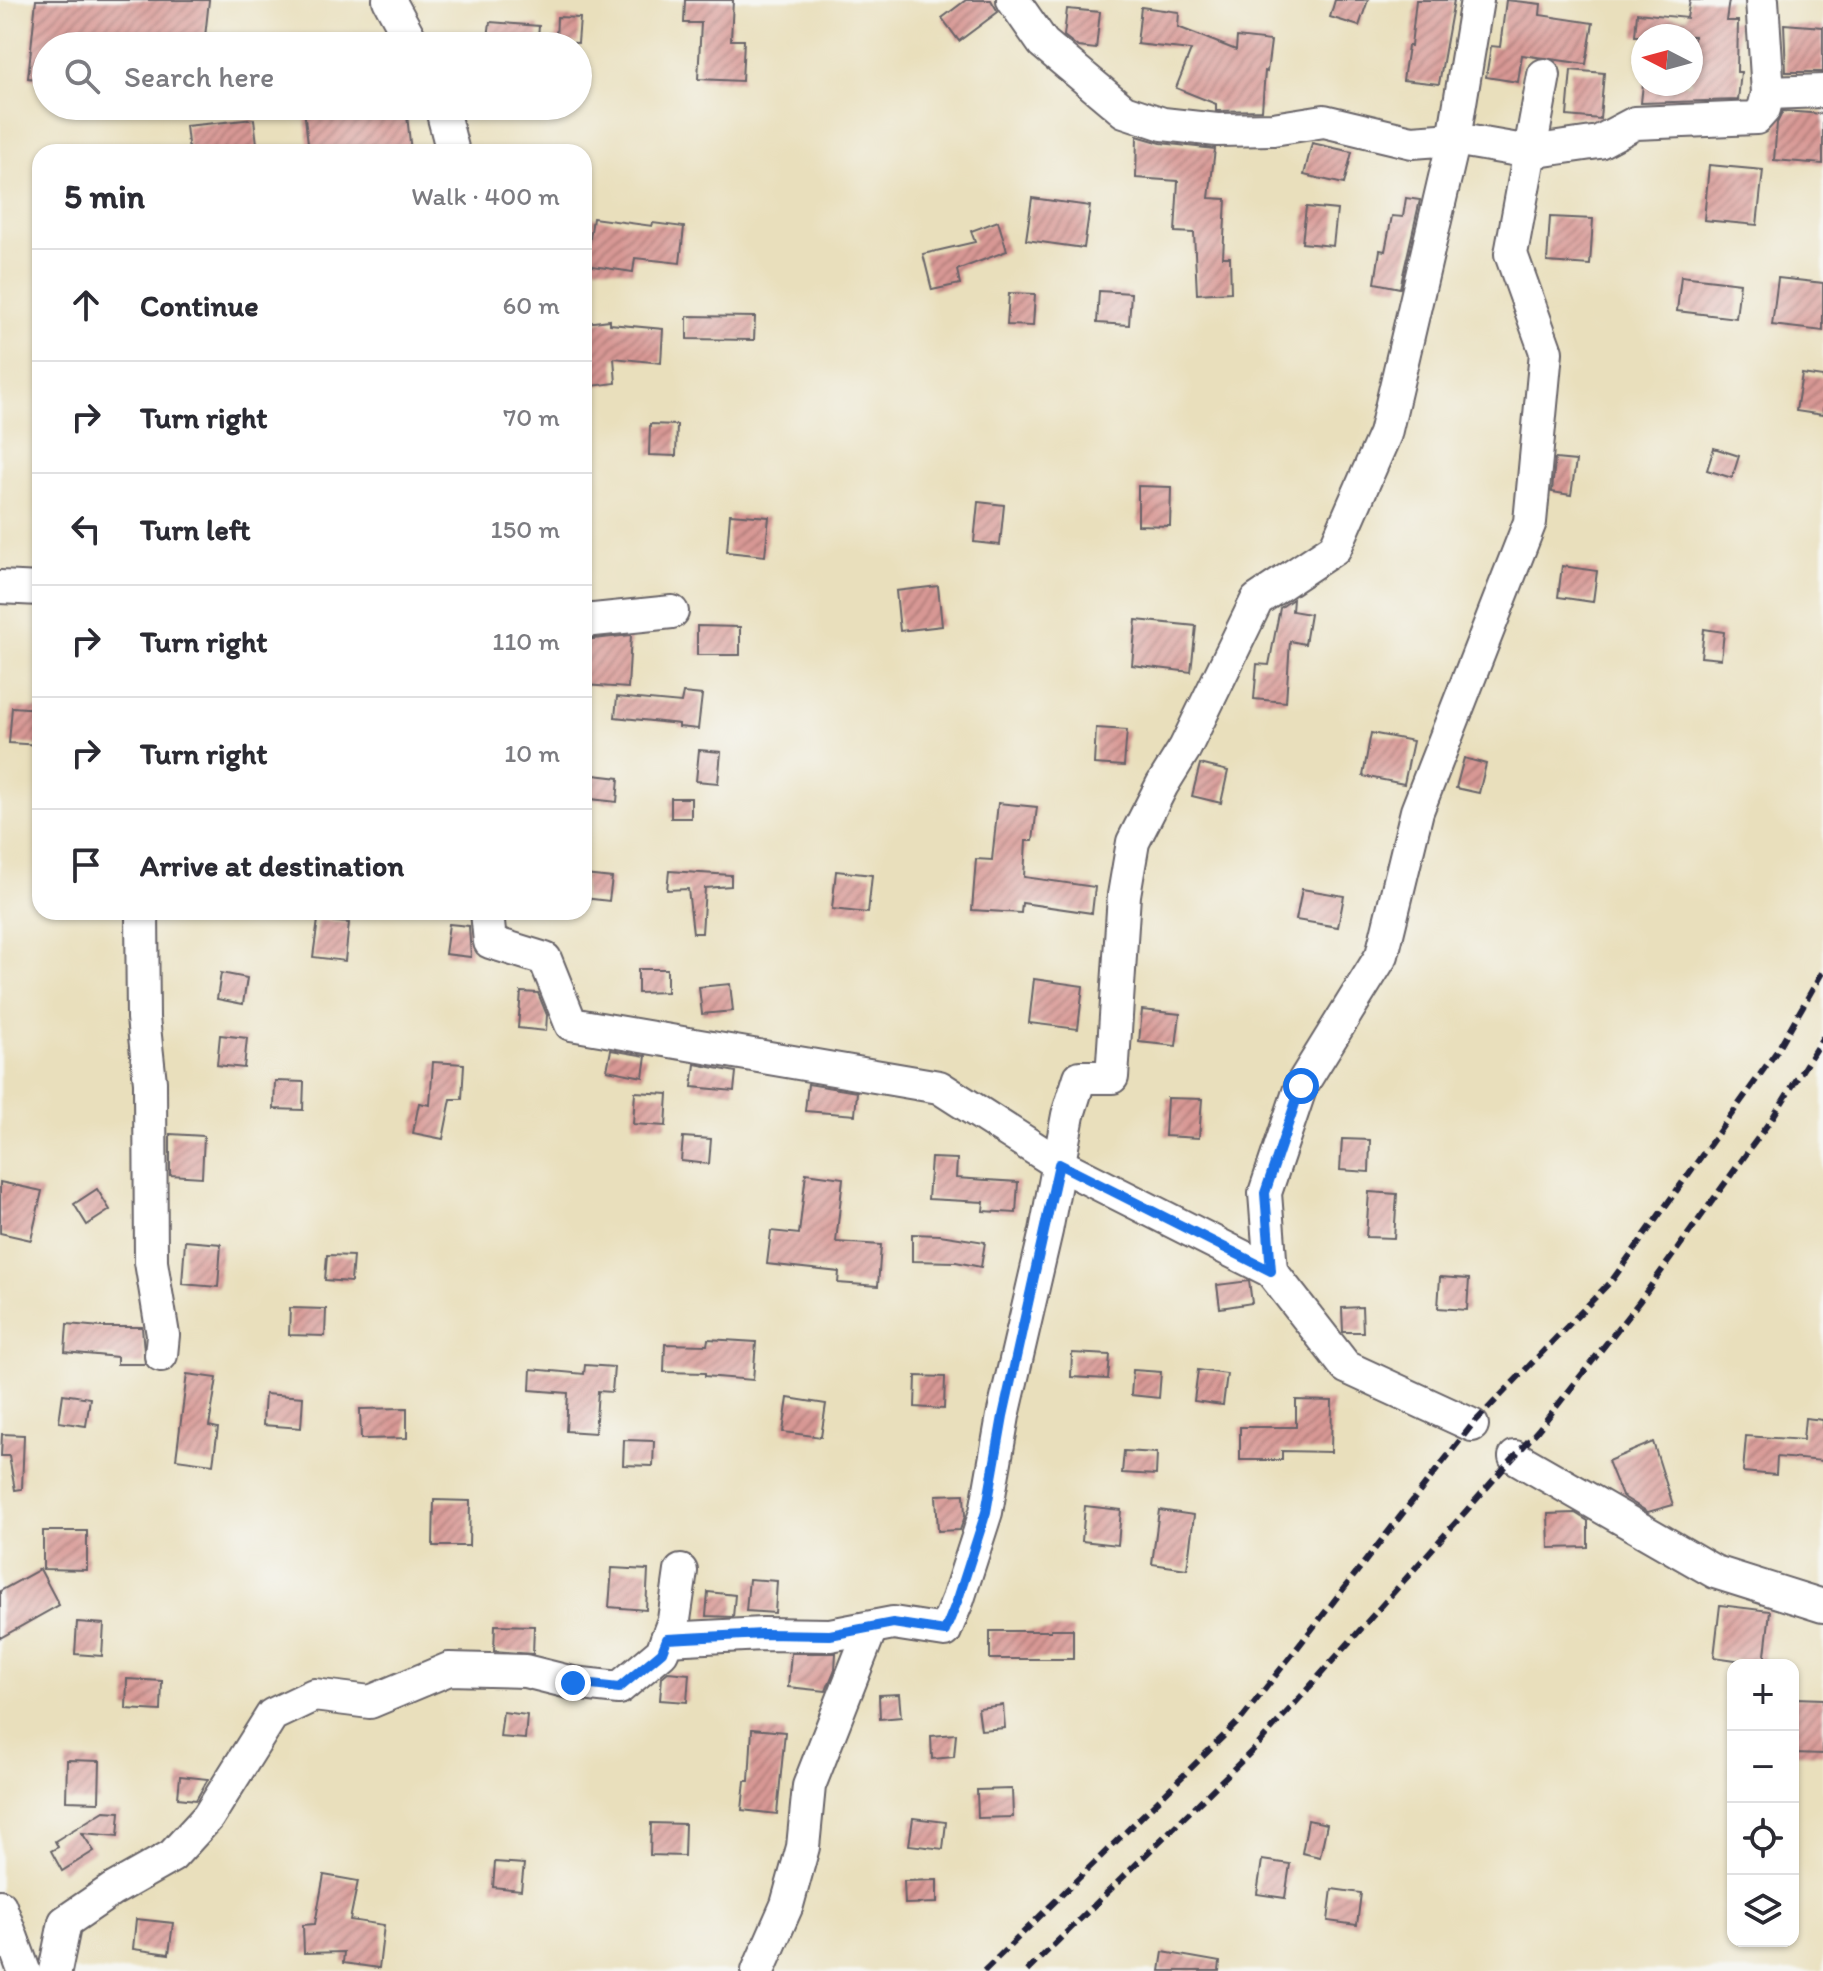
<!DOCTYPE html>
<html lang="en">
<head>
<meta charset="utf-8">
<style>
  :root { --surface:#fff; --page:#f2f2f3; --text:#2b2b33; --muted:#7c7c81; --line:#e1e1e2 }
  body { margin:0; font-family:Itim,sans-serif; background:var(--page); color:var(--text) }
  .controls { position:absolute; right:24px; bottom:24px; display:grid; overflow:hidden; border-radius:16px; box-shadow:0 2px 6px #0004 }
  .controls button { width:72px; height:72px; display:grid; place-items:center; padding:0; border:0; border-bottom:2px solid var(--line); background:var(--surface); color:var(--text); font:40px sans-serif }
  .compass { position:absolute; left:1631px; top:24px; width:72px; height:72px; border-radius:50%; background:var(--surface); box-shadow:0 2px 6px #0004; rotate:276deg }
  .stop { position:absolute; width:24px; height:24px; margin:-18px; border:6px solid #1a73e8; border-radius:50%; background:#fff }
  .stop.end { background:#1a73e8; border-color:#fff; box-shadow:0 2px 8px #0008 }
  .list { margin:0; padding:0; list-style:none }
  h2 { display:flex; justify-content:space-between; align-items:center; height:104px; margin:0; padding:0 32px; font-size:34px }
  h2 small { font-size:26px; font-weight:400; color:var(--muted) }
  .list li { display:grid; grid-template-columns:52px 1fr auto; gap:24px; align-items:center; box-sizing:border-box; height:112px; padding:0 32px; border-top:2px solid var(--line) }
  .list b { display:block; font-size:30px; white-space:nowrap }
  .list em { font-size:26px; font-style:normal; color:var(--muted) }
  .icon { flex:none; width:44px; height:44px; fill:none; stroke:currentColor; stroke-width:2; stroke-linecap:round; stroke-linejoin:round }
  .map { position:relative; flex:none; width:1823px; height:1971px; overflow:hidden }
  .search { position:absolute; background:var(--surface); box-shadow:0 2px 6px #0004; left:32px; top:32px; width:560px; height:88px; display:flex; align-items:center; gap:20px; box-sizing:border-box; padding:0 28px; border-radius:44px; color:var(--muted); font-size:30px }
  .panel { position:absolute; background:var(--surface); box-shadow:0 2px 6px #0004; left:32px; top:144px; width:560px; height:776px; border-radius:24px }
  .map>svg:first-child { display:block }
  .building { fill:url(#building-hatch) }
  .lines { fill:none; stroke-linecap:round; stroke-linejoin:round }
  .minor-casing { stroke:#686468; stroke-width:36 }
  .minor { stroke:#fff; stroke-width:32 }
  .rail { stroke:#22223b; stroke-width:6; stroke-dasharray:12 6; stroke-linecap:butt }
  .route { stroke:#1a73e8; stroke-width:10 }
</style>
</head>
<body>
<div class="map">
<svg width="1823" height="1971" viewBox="0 0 1823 1971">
  <defs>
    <pattern id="building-hatch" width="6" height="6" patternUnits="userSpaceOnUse" patternTransform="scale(2)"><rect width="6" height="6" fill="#d89894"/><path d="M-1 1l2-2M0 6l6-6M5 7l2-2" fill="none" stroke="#af7c7a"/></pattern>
  </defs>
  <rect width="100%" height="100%" fill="#f6f6f2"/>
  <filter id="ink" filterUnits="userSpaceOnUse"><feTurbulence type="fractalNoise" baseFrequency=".0125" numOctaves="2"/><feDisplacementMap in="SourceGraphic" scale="16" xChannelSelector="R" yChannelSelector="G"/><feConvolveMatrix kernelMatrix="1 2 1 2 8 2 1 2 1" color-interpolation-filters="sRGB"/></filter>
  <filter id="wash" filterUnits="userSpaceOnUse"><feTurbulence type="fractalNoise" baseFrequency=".006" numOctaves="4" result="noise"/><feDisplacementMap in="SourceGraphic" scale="32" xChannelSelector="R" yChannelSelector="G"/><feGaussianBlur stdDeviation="1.8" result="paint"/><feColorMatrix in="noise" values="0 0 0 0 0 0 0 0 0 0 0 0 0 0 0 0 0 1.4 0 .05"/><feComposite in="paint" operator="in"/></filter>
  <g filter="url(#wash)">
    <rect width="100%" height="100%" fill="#e9dfbc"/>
    <g id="blocks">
      <g class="building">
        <polygon points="36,0 209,0 204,46 46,46 46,80 28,78"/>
        <polygon points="685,0 733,0 731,40 744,40 742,81 698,79 701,23 684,23"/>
        <polygon points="966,0 991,0 998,12 959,41 942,18"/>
        <polygon points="1335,0 1368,0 1359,26 1330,17"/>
        <polygon points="1416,0 1454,0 1439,84 1403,80 1408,46 1411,46"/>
        <polygon points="1506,0 1541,4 1540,15 1593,23 1586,64 1522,55 1518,82 1486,77 1491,46 1500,47"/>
        <polygon points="1690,0 1729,0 1726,21 1738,21 1737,72 1741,72 1738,100 1641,103 1643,84 1691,84 1694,36 1635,36 1637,13 1687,18"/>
        <polygon points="1141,7 1179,12 1178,27 1236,50 1237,37 1271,41 1267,72 1265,71 1262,110 1216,111 1216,104 1176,88 1191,50 1137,44"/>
        <polygon points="1067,9 1100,12 1096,49 1078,47 1064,36"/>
        <polygon points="557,17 580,18 578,43 556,42"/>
        <polygon points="490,22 539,26 537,46 487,46"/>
        <polygon points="1784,24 1823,27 1823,72 1786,72"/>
        <polygon points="1571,70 1604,73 1600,119 1567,116"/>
        <polygon points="327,106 364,106 364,109 406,106 411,152 309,152 304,109"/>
        <polygon points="1783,111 1823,114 1823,164 1774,160 1777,123"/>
        <polygon points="254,119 258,152 189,152 186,126"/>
        <polygon points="1137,136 1161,143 1215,149 1209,198 1226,199 1223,257 1230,257 1231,292 1197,294 1194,233 1175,232 1178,181 1136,178"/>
        <polygon points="1312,143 1352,152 1344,184 1304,175"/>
        <polygon points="1709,165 1763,170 1757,225 1704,220"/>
        <polygon points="1032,198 1090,206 1084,248 1026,240"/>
        <polygon points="1406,198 1420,200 1400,288 1375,283 1380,250 1385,251 1392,216 1403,217"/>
        <polygon points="1306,207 1337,210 1333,246 1302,243"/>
        <polygon points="1550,217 1593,219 1590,265 1547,262"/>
        <polygon points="593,218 652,226 653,223 684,227 680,263 635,258 633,272 586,265"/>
        <polygon points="998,221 1007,251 957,270 960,284 932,290 923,254 975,242 971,231"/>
        <polygon points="1681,276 1740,283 1736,318 1677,311"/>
        <polygon points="1778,278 1823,283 1823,331 1772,325"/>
        <polygon points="1099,291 1131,293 1129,325 1097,323"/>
        <polygon points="1009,293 1035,294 1033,326 1007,325"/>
        <polygon points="687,316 755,317 754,340 687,339"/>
        <polygon points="610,320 610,324 663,329 661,363 614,358 616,383 592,386 585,323"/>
        <polygon points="1802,374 1823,377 1823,415 1796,411"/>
        <polygon points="650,424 677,425 676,456 649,455"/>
        <polygon points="1714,448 1739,456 1732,478 1707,470"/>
        <polygon points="1555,459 1576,461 1571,495 1552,492"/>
        <polygon points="1138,486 1171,487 1170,526 1138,525"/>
        <polygon points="978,502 1004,505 1000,545 974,542"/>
        <polygon points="730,514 769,517 765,556 727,552"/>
        <polygon points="1562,566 1597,571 1593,602 1558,597"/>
        <polygon points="938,586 942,626 900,631 896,591"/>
        <polygon points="1293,599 1292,611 1310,614 1305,644 1290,641 1286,702 1254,699 1257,664 1269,665 1280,608"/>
        <polygon points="1136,620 1196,626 1191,672 1132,665"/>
        <polygon points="697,626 740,627 740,655 697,655"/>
        <polygon points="1704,629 1724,632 1721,659 1701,657"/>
        <polygon points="631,635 628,688 584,685 584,640"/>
        <polygon points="683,693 702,695 698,729 679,727 679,724 615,717 617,697 681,703"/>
        <polygon points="12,707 40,709 40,745 9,743"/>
        <polygon points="1096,728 1127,730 1124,766 1094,764"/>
        <polygon points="1371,733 1413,741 1404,784 1363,776"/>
        <polygon points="699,750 721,752 718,783 696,781"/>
        <polygon points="1464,758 1486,764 1479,793 1456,788"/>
        <polygon points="1200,764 1228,771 1221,803 1192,796"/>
        <polygon points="594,775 619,778 617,802 591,799"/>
        <rect x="671" y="798" width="20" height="20"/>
        <polygon points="998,803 1037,807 1033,841 1026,841 1024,877 1095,887 1092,913 1022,903 1021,913 972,910 976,859 992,860"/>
        <polygon points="669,871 731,875 731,886 705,888 702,933 693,933 688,889 667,890"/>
        <polygon points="836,871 872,875 868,913 832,909"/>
        <polygon points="584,875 612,878 609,901 584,898"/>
        <polygon points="1302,889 1344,896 1338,927 1296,920"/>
        <polygon points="318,920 349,923 345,961 313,957"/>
        <polygon points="449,924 469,926 471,957 445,954"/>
        <polygon points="638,969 667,969 667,992 638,993"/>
        <polygon points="221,973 247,978 243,1004 217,999"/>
        <polygon points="1034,979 1083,986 1078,1029 1029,1023"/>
        <polygon points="730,984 733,1011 702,1014 699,987"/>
        <polygon points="521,992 538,993 547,1015 546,1031 518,1028"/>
        <polygon points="1142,1010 1180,1014 1176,1046 1139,1042"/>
        <polygon points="220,1035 247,1038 244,1068 217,1065"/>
        <polygon points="611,1050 646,1056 643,1077 607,1070"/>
        <polygon points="433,1062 464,1064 462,1099 451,1099 443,1139 413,1133 419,1103 430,1105"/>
        <polygon points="695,1064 736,1072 734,1091 692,1087"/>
        <polygon points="275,1081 304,1082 303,1110 274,1109"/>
        <polygon points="808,1084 857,1092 855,1115 805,1111"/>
        <polygon points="635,1092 668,1094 666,1126 633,1124"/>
        <polygon points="1167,1098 1202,1099 1199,1138 1165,1136"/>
        <polygon points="170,1134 204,1136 202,1177 170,1175"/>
        <polygon points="683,1137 711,1139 709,1164 681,1161"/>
        <polygon points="1342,1139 1370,1140 1369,1172 1340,1170"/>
        <polygon points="931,1158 957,1159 956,1178 1018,1182 1016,1213 983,1211 984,1202 928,1199"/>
        <polygon points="806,1173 843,1178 836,1242 881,1245 878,1286 838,1283 839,1272 767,1264 771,1231 799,1234"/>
        <polygon points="0,1182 42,1191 31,1240 0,1233"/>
        <polygon points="97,1189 110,1210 87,1225 74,1204"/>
        <polygon points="1369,1192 1397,1194 1394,1238 1366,1237"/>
        <polygon points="912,1234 940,1235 985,1242 981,1267 956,1262 912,1261"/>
        <polygon points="185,1241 221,1244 218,1287 182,1284"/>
        <polygon points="327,1255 353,1256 351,1282 325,1280"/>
        <polygon points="1440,1277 1469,1279 1467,1310 1438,1308"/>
        <polygon points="1249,1281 1252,1303 1220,1308 1217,1285"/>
        <polygon points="1362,1307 1363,1332 1343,1332 1342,1308"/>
        <polygon points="290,1308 326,1309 325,1336 289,1335"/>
        <polygon points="67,1324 101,1327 142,1327 145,1364 117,1364 117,1357 65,1352"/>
        <polygon points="708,1339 756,1342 753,1380 705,1376 705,1373 664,1372 665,1344 707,1345"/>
        <polygon points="1072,1353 1110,1355 1108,1379 1071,1377"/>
        <polygon points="585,1365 614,1367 612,1392 598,1391 595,1433 566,1431 568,1393 530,1390 531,1369 584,1374"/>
        <polygon points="1133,1370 1161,1372 1159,1398 1131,1395"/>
        <polygon points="1198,1370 1227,1374 1223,1405 1194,1401"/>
        <polygon points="187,1374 217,1378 209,1426 218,1428 213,1464 176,1459"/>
        <polygon points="916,1376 945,1377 944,1409 915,1407"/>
        <polygon points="63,1394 90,1398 86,1426 59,1422"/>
        <polygon points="265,1394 303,1397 301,1428 263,1425"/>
        <polygon points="788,1398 826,1404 821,1437 783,1432"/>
        <polygon points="1296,1400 1332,1401 1331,1452 1282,1451 1282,1460 1240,1460 1240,1427 1296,1427"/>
        <polygon points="407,1408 407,1438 361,1439 360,1409"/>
        <polygon points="1805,1418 1823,1420 1823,1461 1777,1457 1776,1475 1743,1472 1746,1436 1803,1440"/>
        <polygon points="2,1434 24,1435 22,1489 15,1490 9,1456 1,1456"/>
        <polygon points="624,1440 654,1441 653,1466 623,1465"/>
        <polygon points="1653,1442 1673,1505 1648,1512 1622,1496 1608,1461"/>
        <polygon points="1124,1451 1157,1453 1156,1475 1122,1473"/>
        <polygon points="964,1494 965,1516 960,1530 938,1531 936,1495"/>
        <polygon points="434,1500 470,1501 469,1546 433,1546"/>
        <polygon points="1085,1506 1121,1510 1118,1545 1082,1541"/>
        <polygon points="1159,1510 1194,1515 1187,1569 1152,1564"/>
        <polygon points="1575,1513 1588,1521 1588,1547 1549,1548 1548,1514"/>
        <polygon points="43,1531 87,1531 87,1570 43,1569"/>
        <polygon points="612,1568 648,1570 646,1610 609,1607"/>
        <polygon points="40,1569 59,1605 0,1638 0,1591"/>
        <polygon points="749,1579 777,1581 775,1613 746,1611"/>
        <polygon points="708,1592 735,1595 733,1617 706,1616"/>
        <polygon points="1720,1605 1770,1611 1764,1664 1714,1657"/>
        <polygon points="77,1622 104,1624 102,1656 75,1654"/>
        <polygon points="495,1625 534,1626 533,1654 494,1651"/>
        <polygon points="1051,1629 1073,1629 1073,1659 990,1659 990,1631 1051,1631"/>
        <polygon points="791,1653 836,1653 835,1669 826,1691 788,1687"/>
        <polygon points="668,1672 689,1674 687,1702 660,1700 662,1677"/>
        <polygon points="127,1679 162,1681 161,1711 126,1709"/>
        <polygon points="899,1694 901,1717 880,1719 879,1695"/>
        <polygon points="1795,1698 1823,1699 1823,1754 1793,1753"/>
        <polygon points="1003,1705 1005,1728 981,1730 978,1708"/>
        <polygon points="503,1712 527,1715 525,1739 500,1737"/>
        <polygon points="752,1729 785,1732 777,1814 742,1810 745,1781 749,1781"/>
        <polygon points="956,1734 954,1757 932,1759 931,1736"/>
        <polygon points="67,1760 100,1761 99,1802 66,1801"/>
        <polygon points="180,1776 208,1779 196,1800 178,1798"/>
        <polygon points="1012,1789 1013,1817 978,1818 977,1790"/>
        <polygon points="104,1811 120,1812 118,1836 82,1833 94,1851 62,1871 51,1851 58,1847 55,1841"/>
        <polygon points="913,1818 946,1822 943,1849 909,1845"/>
        <polygon points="1308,1820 1327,1824 1320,1857 1302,1853"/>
        <polygon points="651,1823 685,1824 684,1856 650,1855"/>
        <polygon points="1262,1860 1290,1864 1285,1898 1257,1894"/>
        <polygon points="495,1862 524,1864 521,1890 493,1887"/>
        <polygon points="324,1875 358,1881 350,1920 384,1925 379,1968 343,1963 344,1952 304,1953 303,1925 315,1924"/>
        <polygon points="937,1880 937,1903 905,1904 904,1881"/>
        <polygon points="1332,1889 1361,1893 1357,1925 1328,1921"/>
        <polygon points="136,1919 173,1923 169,1954 133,1949"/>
        <polygon points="1163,1952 1220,1962 1219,1971 1160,1971"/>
      </g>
    </g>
  </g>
  <g filter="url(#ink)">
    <use href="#blocks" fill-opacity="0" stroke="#686468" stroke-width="2"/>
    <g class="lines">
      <g class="minor-casing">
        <g id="minor">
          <polyline points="389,0 414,46"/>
          <polyline points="1013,0 1043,43 1124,111 1163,124 1217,130 1273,129 1324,121 1412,142 1454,139 1530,152 1599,142 1635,123 1756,118 1764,109 1768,93 1762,0"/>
          <polyline points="1768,93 1823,91"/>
          <polyline points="441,106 453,152"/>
          <polyline points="0,587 40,589"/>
          <polyline points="584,621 672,612"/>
          <polyline points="142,912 143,1018 150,1082 151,1262 163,1335 161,1355"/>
          <polyline points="487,912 490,942 545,959 571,1024 939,1087 1059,1164 1271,1271 1346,1367 1472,1425"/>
          <polyline points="1271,1271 1265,1193 1301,1086 1382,955 1417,811 1530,522 1546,352 1511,254 1544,75"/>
          <polyline points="1515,1457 1715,1572 1823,1606"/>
          <polyline points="667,1639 763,1634 830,1635 893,1623 945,1631 958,1599 986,1512 1003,1416 1046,1231 1068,1115 1080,1077 1112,1077 1124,895 1133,842 1162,785 1185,748 1257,600 1335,548 1385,434 1454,139 1477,0"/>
          <polyline points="0,1906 24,1971"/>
          <polyline points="55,1971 65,1922 112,1890 172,1856 208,1817 272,1715 314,1695 370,1702 449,1669 525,1671 573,1683 619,1688 662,1652 674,1620 681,1571"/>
          <polyline points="758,1971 787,1905 803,1847 809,1786 871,1628"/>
        </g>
      </g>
      <use href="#minor" class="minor"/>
      <g class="rail">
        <polyline points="984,1971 1243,1717 1472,1425 1613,1279 1777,1051 1823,971"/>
        <polyline points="1027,1971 1256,1747 1538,1430 1639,1302 1773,1117 1823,1037"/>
      </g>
    </g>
  </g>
  <g class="lines" filter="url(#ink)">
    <polyline class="route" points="573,1683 619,1688 662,1652 667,1639 763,1634 830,1635 893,1623 945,1631 958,1599 986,1512 1003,1416 1059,1164 1271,1271 1265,1193 1301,1086"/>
  </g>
</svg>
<div class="controls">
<button>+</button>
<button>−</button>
<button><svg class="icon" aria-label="locate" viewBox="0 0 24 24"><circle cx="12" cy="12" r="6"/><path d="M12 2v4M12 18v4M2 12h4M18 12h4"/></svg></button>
<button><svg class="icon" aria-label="layers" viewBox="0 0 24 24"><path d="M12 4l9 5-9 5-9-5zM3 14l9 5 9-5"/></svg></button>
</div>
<svg class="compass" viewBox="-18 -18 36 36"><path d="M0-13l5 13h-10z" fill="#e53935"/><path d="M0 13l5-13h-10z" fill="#7c7c81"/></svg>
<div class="stop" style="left:1301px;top:1086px"></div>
<div class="stop end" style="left:573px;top:1683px"></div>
<div class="search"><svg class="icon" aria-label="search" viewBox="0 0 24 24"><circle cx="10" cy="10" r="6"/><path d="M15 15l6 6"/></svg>Search here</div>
<section class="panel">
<h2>5 min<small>Walk · 400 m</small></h2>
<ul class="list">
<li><svg class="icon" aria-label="ahead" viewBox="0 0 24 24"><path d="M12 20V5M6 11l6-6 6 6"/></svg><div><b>Continue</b></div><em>60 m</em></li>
<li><svg class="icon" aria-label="right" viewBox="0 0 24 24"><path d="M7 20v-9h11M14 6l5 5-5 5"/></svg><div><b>Turn right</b></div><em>70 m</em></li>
<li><svg class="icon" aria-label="left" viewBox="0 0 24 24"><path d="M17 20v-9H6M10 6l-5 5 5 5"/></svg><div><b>Turn left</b></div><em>150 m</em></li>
<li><svg class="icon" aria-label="right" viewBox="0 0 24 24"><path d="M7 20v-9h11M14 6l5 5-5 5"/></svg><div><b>Turn right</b></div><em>110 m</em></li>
<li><svg class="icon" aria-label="right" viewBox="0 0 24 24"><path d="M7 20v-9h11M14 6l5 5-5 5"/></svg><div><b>Turn right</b></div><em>10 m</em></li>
<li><svg class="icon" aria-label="arrive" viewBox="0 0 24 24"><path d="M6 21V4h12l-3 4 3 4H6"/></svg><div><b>Arrive at destination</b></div></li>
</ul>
</section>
</div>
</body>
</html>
